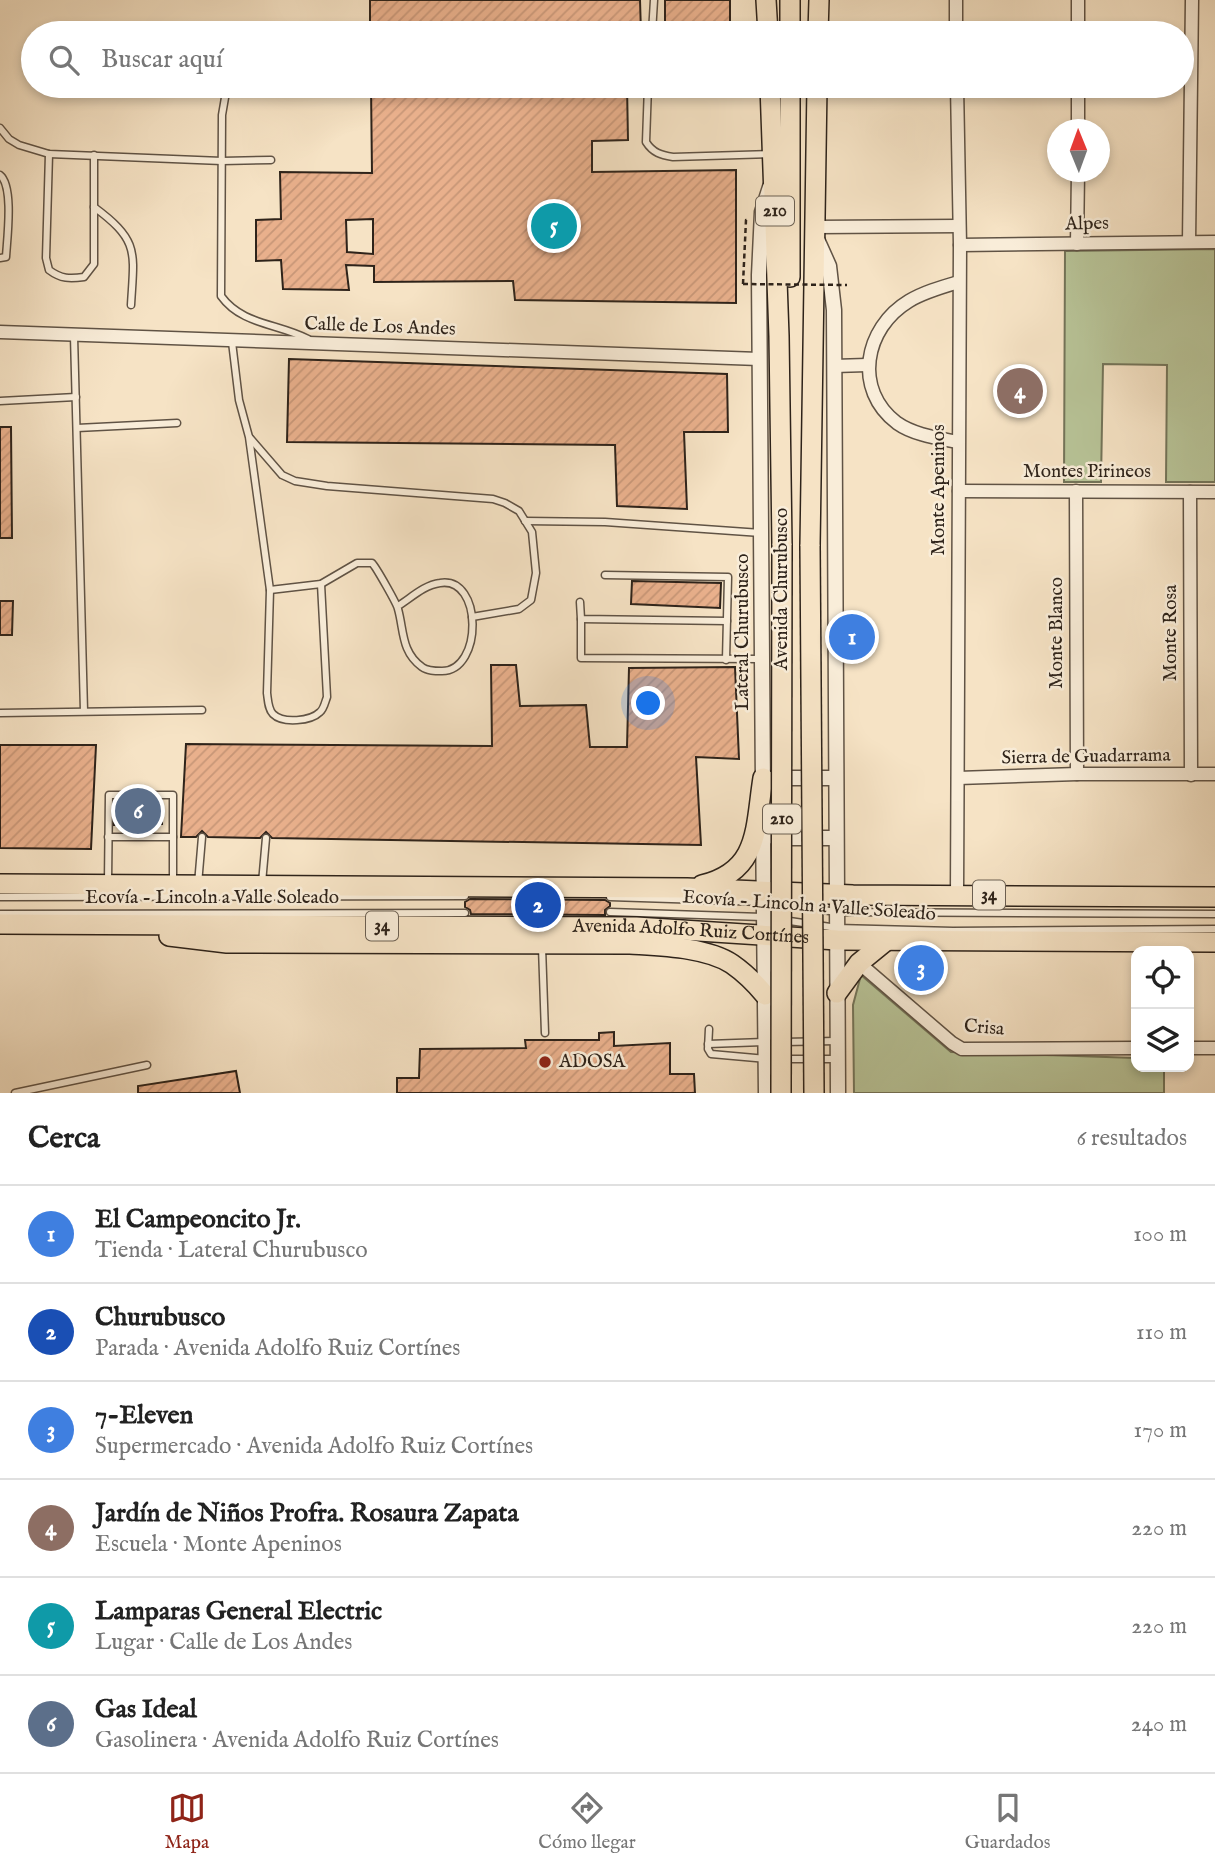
<!DOCTYPE html>
<html lang="es">
<head>
<meta charset="utf-8">
<style>
  :root { --surface:#fff; --page:#f2f2f2; --text:#222; --muted:#767676; --line:#e0e0e0; --accent:#8f2418 }
  body { margin:0; font-family:"IM FELL English",serif; background:var(--page); color:var(--text) }
  .controls { position:absolute; right:21px; bottom:21px; display:grid; overflow:hidden; border-radius:14px; box-shadow:0 4px 10px #0003 }
  .controls button { width:63px; height:63px; display:grid; place-items:center; padding:0; border:0; border-bottom:2px solid var(--line); background:var(--surface); color:var(--text); font:35px sans-serif }
  .compass { position:absolute; left:1047px; top:119px; width:63px; height:63px; border-radius:50%; background:var(--surface); box-shadow:0 4px 10px #0003; rotate:359deg }
  .you { position:absolute; left:649px; top:704px; width:24px; height:24px; margin:-18px; border:5px solid #fff; border-radius:50%; background:#1a73e8; box-shadow:0 0 0 10px #1a73e833 }
  .badge { display:grid; place-items:center; width:46px; height:46px; border-radius:50%; background:var(--accent); color:#fff; font-size:23px; font-weight:700 }
  .pin { position:absolute; translate:-50% -50%; border:4px solid #fff; box-shadow:0 2px 7px #0006 }
  .list { margin:0; padding:0; list-style:none }
  h2 { display:flex; justify-content:space-between; align-items:center; height:91px; margin:0; padding:0 28px; font-size:30px }
  h2 small { font-size:23px; font-weight:400; color:var(--muted) }
  .list li { display:grid; grid-template-columns:46px 1fr auto; gap:21px; align-items:center; box-sizing:border-box; height:98px; padding:0 28px; border-top:2px solid var(--line) }
  .list b { display:block; font-size:26px; white-space:nowrap }
  .list p { margin:0; font-size:23px; white-space:nowrap; color:var(--muted) }
  .list em { font-size:23px; font-style:normal; color:var(--muted) }
  .icon { flex:none; width:38px; height:38px; fill:none; stroke:currentColor; stroke-width:2; stroke-linecap:round; stroke-linejoin:round }
  .map { position:relative; flex:none; width:1215px; height:1093px; overflow:hidden }
  .search { position:absolute; background:var(--surface); box-shadow:0 4px 10px #0003; left:21px; right:21px; top:21px; height:77px; display:flex; align-items:center; gap:18px; box-sizing:border-box; padding:0 24px; border-radius:38px; color:var(--muted); font-size:26px }
  .sheet { height:679px; background:var(--surface) }
  nav { display:flex; justify-content:space-around; align-items:center; box-sizing:border-box; height:98px; border-top:2px solid var(--line); background:var(--surface); font-size:19px; color:var(--muted) }
  nav a { display:grid; justify-items:center; gap:4px }
  nav .on { color:var(--accent) }
  .map>svg:first-child { display:block }
  .green { fill:#b8c498; stroke:#737459; stroke-width:2 }
  .building { fill:url(#building-hatch); stroke:#2e231a; stroke-width:2; fill-rule:evenodd }
  .lines { fill:none; stroke-linecap:round; stroke-linejoin:round }
  .service-casing { stroke:#605345; stroke-width:9 }
  .minor-casing { stroke:#605345; stroke-width:15 }
  .tertiary-casing { stroke:#605345; stroke-width:17 }
  .primary-casing { stroke:#2e231a; stroke-width:22 }
  .trunk-casing { stroke:#2e231a; stroke-width:22 }
  .path { stroke:#2e231a; stroke-width:2.5; stroke-dasharray:5 3.5; stroke-linecap:butt }
  .service { stroke:#f9edd9; stroke-width:6 }
  .minor { stroke:#f9edd9; stroke-width:12 }
  .tertiary { stroke:#f9edd9; stroke-width:14 }
  .primary { stroke:#f6e3c5; stroke-width:19 }
  .trunk { stroke:#f6e3c5; stroke-width:19 }
  .trunk-bridge-casing { stroke:#2e231a; stroke-width:22; stroke-linecap:butt }
  .path-bridge { stroke:#2e231a; stroke-width:2.5; stroke-dasharray:5 3.5; stroke-linecap:butt }
  .trunk-bridge { stroke:#f6e3c5; stroke-width:19 }
  .poi-dot { fill:#8f2418; stroke:#f9edd9; stroke-width:2.5 }
  .labels { text-anchor:middle; dominant-baseline:central; stroke-width:5; stroke-linejoin:round; paint-order:stroke }
  .shield { fill:#f9edd9; stroke:#6b6053; stroke-width:2 }
  .shield-label { font-size:18px; font-weight:bold; fill:#2e231a }
  .street-label { font-size:19px; fill:#2e231a; stroke:#f9edd9 }
  .poi-label { font-size:19px; fill:#2e231a; stroke:#f9edd9; text-anchor:start }
</style>
</head>
<body>
<div class="map">
<svg width="1215" height="1093" viewBox="0 0 1215 1093">
  <defs>
    <pattern id="building-hatch" width="6" height="6" patternUnits="userSpaceOnUse" patternTransform="scale(1.75)"><rect width="6" height="6" fill="#e9b08c"/><path d="M-1 1l2-2M0 6l6-6M5 7l2-2" fill="none" stroke="#c89778"/></pattern>
  </defs>
  <rect width="100%" height="100%" fill="#f6e3c5"/>
  <filter id="stains"><feTurbulence type="fractalNoise" baseFrequency=".00286" numOctaves="4"/><feColorMatrix values="0 0 0 0 .2 0 0 0 0 .09 0 0 0 0 .02 0 0 0 .5 -.17"/></filter>
  <radialGradient id="worn" r=".72"><stop offset=".6" stop-color="#630" stop-opacity="0"/><stop offset="1" stop-color="#630" stop-opacity=".3"/></radialGradient>
  <g class="green">
    <polygon points="1215,249 1215,482 1166,482 1167,365 1103,364 1101,482 1064,482 1065,251"/>
    <polygon points="861,975 951,1052 1136,1058 1136,1067 1164,1067 1164,1093 854,1093 853,1005"/>
  </g>
  <g class="building">
    <polygon points="370,0 640,0 641,33 370,33"/>
    <rect x="665" y="0" width="65" height="33"/>
    <path d="M371,86H627L628,140L592,141V172L736,170V303L515,300L513,281L374,282V266L346,265L349,290L283,289L281,260L256,261V220L281,219L280,172L372,173ZM373,219V254L347,252L346,220Z"/>
    <polygon points="289,359 727,374 728,432 684,432 687,509 617,506 615,445 287,442"/>
    <polygon points="0,427 11,427 12,538 0,538"/>
    <polygon points="632,581 721,583 720,608 631,604"/>
    <polygon points="0,601 13,601 12,635 0,635"/>
    <polygon points="491,665 516,665 520,706 586,705 590,747 627,747 629,668 735,667 739,759 696,757 701,845 272,838 266,832 260,838 208,837 202,831 196,837 181,837 186,744 492,746"/>
    <polygon points="0,745 96,745 91,849 0,848"/>
    <polygon points="115,801 161,801 162,824 114,825"/>
    <polygon points="470,899 605,900 610,903 610,906 605,910 605,915 471,914 470,910 465,907 465,902"/>
    <polygon points="614,1032 614,1046 670,1043 670,1074 694,1074 695,1093 397,1093 397,1078 419,1078 420,1049 526,1048 525,1040 599,1040 599,1033"/>
    <polygon points="236,1071 240,1093 138,1093 138,1086"/>
  </g>
  <g class="lines">
    <g class="service-casing">
      <g id="service">
        <polyline points="652,33 654,0"/>
        <path d="M227,86L222,115L221,296C242,325 277,323 308,339"/>
        <path d="M648,86L646,142C653,153 661,155 673,157L771,154"/>
        <polyline points="0,128 9,139 19,145 49,154 222,161 271,160"/>
        <path d="M49,154L46,258L49,270C61,279 70,279 84,277L94,264V155"/>
        <path d="M0,175C14,186 7,239 6,257L0,258"/>
        <path d="M94,207C140,241 134,252 131,305"/>
        <polyline points="74,336 84,711"/>
        <path d="M232,342L239,400L249,437L270,590L267,693C268,700 268,709 273,714C283,724 311,721 320,712C324,709 325,702 327,697L321,584"/>
        <polyline points="0,401 76,397"/>
        <polyline points="77,428 177,423"/>
        <polyline points="250,438 282,475 295,481 327,486 493,499 505,503 519,511 532,532 536,573 531,600 519,609 472,617"/>
        <polyline points="525,521 605,522 761,533"/>
        <polyline points="605,575 728,577 726,660"/>
        <path d="M270,590L321,584L357,563H372C376,567 397,604 398,609C404,630 401,652 422,667C427,671 435,671 442,671C483,671 483,576 440,583C424,585 411,598 398,606"/>
        <polyline points="580,602 581,619 727,621"/>
        <polyline points="581,619 581,658 760,659"/>
        <polyline points="0,713 202,710"/>
        <polyline points="108,837 173,837"/>
        <polyline points="108,881 109,795 173,795 173,883"/>
        <polyline points="262,883 266,838"/>
        <polyline points="198,884 202,837"/>
        <polyline points="0,897 465,896"/>
        <polyline points="610,897 763,902 837,912 1215,914"/>
        <polyline points="610,912 762,917"/>
        <polyline points="0,914 465,913"/>
        <polyline points="783,920 837,928 953,931 1215,929"/>
        <polyline points="542,947 545,1033"/>
        <polyline points="709,1029 708,1049 711,1054 766,1059"/>
        <polyline points="783,1042 837,1041"/>
        <polyline points="708,1044 765,1042"/>
        <polyline points="784,1059 838,1059"/>
        <polyline points="15,1093 147,1065"/>
      </g>
    </g>
    <g class="minor-casing">
      <g id="minor">
        <polyline points="956,0 956,33"/>
        <polyline points="1078,33 1078,0"/>
        <polyline points="1078,130 1078,86"/>
        <polyline points="816,227 959,226"/>
        <polyline points="1189,242 1192,0"/>
        <polyline points="1077,244 1078,172"/>
        <polyline points="960,245 1215,242"/>
        <polyline points="0,332 759,359"/>
        <polyline points="834,366 867,365"/>
        <path d="M958,442C938,438 914,435 897,423C853,390 864,328 909,301C924,292 942,287 959,282"/>
        <polyline points="959,491 1215,492"/>
        <polyline points="1076,491 1077,774"/>
        <polyline points="1190,492 1191,775"/>
        <polyline points="958,778 1077,774 1215,774"/>
        <polyline points="957,894 960,245 957,86"/>
        <polyline points="859,963 952,1043 962,1049 1136,1048"/>
        <polyline points="1189,1048 1215,1048"/>
      </g>
    </g>
    <g class="tertiary-casing">
      <g id="tertiary">
        <polyline points="816,237 829,266 834,310 838,1093"/>
        <polyline points="774,778 835,778"/>
        <polyline points="763,788 759,275 762,212 770,187"/>
        <polyline points="763,822 766,1093"/>
        <polyline points="775,838 836,838"/>
      </g>
    </g>
    <g class="primary-casing">
      <g id="primary">
        <polyline points="0,884 687,888 853,895 1215,897"/>
        <path d="M702,885C760,871 755,828 763,778"/>
        <path id="s1" d="M0,924L636,927L837,940L1215,942"/>
        <path d="M169,936L227,943L630,944C660,946 707,947 732,964C745,973 755,983 765,995"/>
        <polyline points="837,993 859,963 886,941"/>
      </g>
    </g>
    <g class="trunk-casing">
      <g id="trunk">
        <polyline points="766,0 768,33"/>
        <polyline points="790,33 790,0"/>
        <polyline points="818,33 819,0"/>
        <polyline points="770,86 779,336 782,545"/>
        <polyline points="790,277 790,86"/>
        <polyline points="810,546 817,86"/>
      </g>
    </g>
    <polyline class="path" points="743,284 746,220 748,220"/>
    <use href="#service" class="service"/>
    <use href="#minor" class="minor"/>
    <use href="#tertiary" class="tertiary"/>
    <use href="#primary" class="primary"/>
    <use href="#trunk" class="trunk"/>
    <g class="trunk-bridge-casing">
      <g id="trunk-bridge">
        <polyline points="810,546 814,1093"/>
        <polyline points="781,1093 782,545"/>
      </g>
    </g>
    <polyline class="path-bridge" points="743,284 847,285"/>
    <use href="#trunk-bridge" class="trunk-bridge"/>
  </g>
  <circle class="poi-dot" cx="545" cy="1062" r="7"/>
  <g class="labels">
    <g class="shield">
      <rect x="756" y="196.5" width="38" height="29" rx="5"/>
      <rect x="763" y="804.5" width="38" height="29" rx="5"/>
      <rect x="973" y="880.5" width="32" height="29" rx="5"/>
      <rect x="366" y="911.5" width="32" height="29" rx="5"/>
    </g>
    <g class="shield-label">
      <text x="775" y="211">210</text>
      <text x="782" y="819">210</text>
      <text x="989" y="895">34</text>
      <text x="382" y="926">34</text>
    </g>
    <g class="street-label">
      <text transform="translate(1087 224) rotate(-1)">Alpes</text>
      <text transform="translate(380 327) rotate(2)">Calle de Los Andes</text>
      <text x="1087" y="472">Montes Pirineos</text>
      <text transform="translate(939 490) rotate(-90)">Monte Apeninos</text>
      <text transform="translate(782 589) rotate(-90)">Avenida Churubusco</text>
      <text transform="translate(743 632) rotate(-90)">Lateral Churubusco</text>
      <text transform="translate(1057 633) rotate(-90)">Monte Blanco</text>
      <text transform="translate(1171 633) rotate(-90)">Monte Rosa</text>
      <text transform="translate(1086 757) rotate(-1)">Sierra de Guadarrama</text>
      <text x="212" y="898">Ecovía - Lincoln a Valle Soleado</text>
      <text transform="translate(809 906) rotate(4)">Ecovía - Lincoln a Valle Soleado</text>
      <text stroke="none"><textPath href="#s1" startOffset="691">Avenida Adolfo Ruiz Cortínes</textPath></text>
      <text transform="translate(984 1028) rotate(5)">Crisa</text>
    </g>
    <g class="poi-label">
      <text x="559" y="1062">ADOSA</text>
    </g>
  </g>
  <rect width="100%" height="100%" filter="url(#stains)"/>
  <rect width="100%" height="100%" fill="url(#worn)"/>
</svg>
<div class="controls">
<button><svg class="icon" aria-label="locate" viewBox="0 0 24 24"><circle cx="12" cy="12" r="6"/><path d="M12 2v4M12 18v4M2 12h4M18 12h4"/></svg></button>
<button><svg class="icon" aria-label="layers" viewBox="0 0 24 24"><path d="M12 4l9 5-9 5-9-5zM3 14l9 5 9-5"/></svg></button>
</div>
<svg class="compass" viewBox="-18 -18 36 36"><path d="M0-13l5 13h-10z" fill="#e53935"/><path d="M0 13l5-13h-10z" fill="#767676"/></svg>
<div class="you"></div>
<div class="pin badge" style="left:852px;top:637px;background:#3f7fe0">1</div>
<div class="pin badge" style="left:538px;top:905px;background:#1a4fb4">2</div>
<div class="pin badge" style="left:921px;top:968px;background:#3f7fe0">3</div>
<div class="pin badge" style="left:1020px;top:391px;background:#8d6e63">4</div>
<div class="pin badge" style="left:554px;top:226px;background:#0f9aa8">5</div>
<div class="pin badge" style="left:138px;top:811px;background:#5c6f8a">6</div>
<div class="search"><svg class="icon" aria-label="search" viewBox="0 0 24 24"><circle cx="10" cy="10" r="6"/><path d="M15 15l6 6"/></svg>Buscar aquí</div>
</div>
<section class="sheet">
<h2>Cerca<small>6 resultados</small></h2>
<ul class="list">
<li><span class="badge" style="background:#3f7fe0">1</span><div><b>El Campeoncito Jr.</b><p>Tienda · Lateral Churubusco</p></div><em>100 m</em></li>
<li><span class="badge" style="background:#1a4fb4">2</span><div><b>Churubusco</b><p>Parada · Avenida Adolfo Ruiz Cortínes</p></div><em>110 m</em></li>
<li><span class="badge" style="background:#3f7fe0">3</span><div><b>7-Eleven</b><p>Supermercado · Avenida Adolfo Ruiz Cortínes</p></div><em>170 m</em></li>
<li><span class="badge" style="background:#8d6e63">4</span><div><b>Jardín de Niños Profra. Rosaura Zapata</b><p>Escuela · Monte Apeninos</p></div><em>220 m</em></li>
<li><span class="badge" style="background:#0f9aa8">5</span><div><b>Lamparas General Electric</b><p>Lugar · Calle de Los Andes</p></div><em>220 m</em></li>
<li><span class="badge" style="background:#5c6f8a">6</span><div><b>Gas Ideal</b><p>Gasolinera · Avenida Adolfo Ruiz Cortínes</p></div><em>240 m</em></li>
</ul>
</section>
<nav>
<a class="on"><svg class="icon" aria-label="map" viewBox="0 0 24 24"><path d="M3 6l6-2 6 2 6-2v14l-6 2-6-2-6 2zM9 4v14M15 6v14"/></svg>Mapa</a>
<a><svg class="icon" aria-label="directions" viewBox="0 0 24 24"><path d="M12 3l9 9-9 9-9-9zM9 14v-3h6M13 9l2 2-2 2"/></svg>Cómo llegar</a>
<a><svg class="icon" aria-label="saved" viewBox="0 0 24 24"><path d="M7 4h10v16l-5-4-5 4z"/></svg>Guardados</a>
</nav>
</body>
</html>
